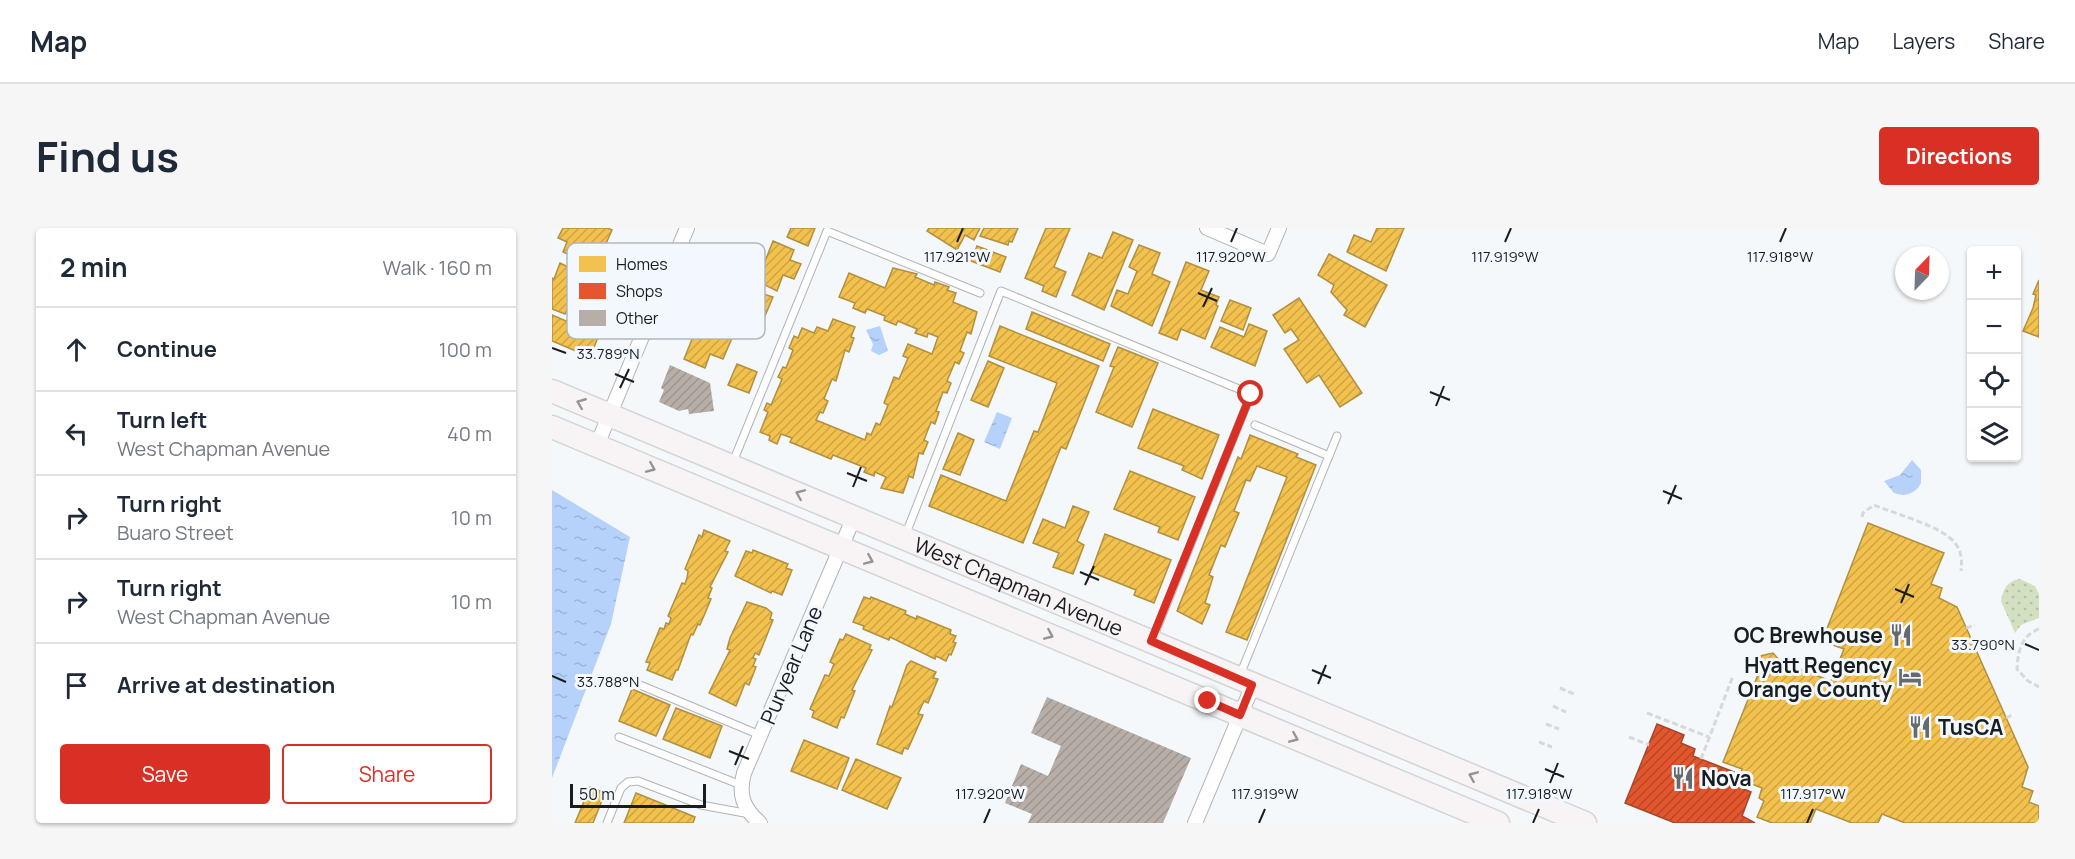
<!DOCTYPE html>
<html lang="en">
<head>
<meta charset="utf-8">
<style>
  :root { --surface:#fff; --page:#f6f6f7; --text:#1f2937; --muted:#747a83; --line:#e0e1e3; --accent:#d93025 }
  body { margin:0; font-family:Manrope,sans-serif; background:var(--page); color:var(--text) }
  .controls { position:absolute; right:18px; top:18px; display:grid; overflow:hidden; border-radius:6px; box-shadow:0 2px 4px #0004 }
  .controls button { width:54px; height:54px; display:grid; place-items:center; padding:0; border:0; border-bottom:2px solid var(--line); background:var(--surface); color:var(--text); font:30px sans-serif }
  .compass { position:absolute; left:1343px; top:18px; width:54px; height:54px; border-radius:50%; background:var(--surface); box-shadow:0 2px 4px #0004; rotate:23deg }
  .scale { position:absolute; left:18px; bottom:15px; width:136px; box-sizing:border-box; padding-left:6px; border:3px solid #191d20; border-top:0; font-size:16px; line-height:21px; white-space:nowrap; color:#191d20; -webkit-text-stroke:4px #f2f8fd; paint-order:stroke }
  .stop { position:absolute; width:18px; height:18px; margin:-14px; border:4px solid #d93025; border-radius:50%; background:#fff }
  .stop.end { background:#d93025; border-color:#fff; box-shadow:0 2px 6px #0008 }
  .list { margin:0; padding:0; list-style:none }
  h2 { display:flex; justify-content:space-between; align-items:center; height:78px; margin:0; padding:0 24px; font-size:26px }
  h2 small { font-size:20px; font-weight:400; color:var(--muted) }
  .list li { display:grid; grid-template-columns:39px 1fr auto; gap:18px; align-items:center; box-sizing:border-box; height:84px; padding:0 24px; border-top:2px solid var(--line) }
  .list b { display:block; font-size:22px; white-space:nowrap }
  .list p { margin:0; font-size:20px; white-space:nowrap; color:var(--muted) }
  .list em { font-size:20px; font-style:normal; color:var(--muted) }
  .actions { display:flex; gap:12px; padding:18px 24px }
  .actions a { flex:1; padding:14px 0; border:2px solid var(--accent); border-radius:6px; text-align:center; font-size:21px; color:var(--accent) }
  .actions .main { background:var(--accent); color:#fff }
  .icon { flex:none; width:33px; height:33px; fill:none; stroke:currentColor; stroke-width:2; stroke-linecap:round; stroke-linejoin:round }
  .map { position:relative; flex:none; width:1487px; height:595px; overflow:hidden; border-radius:6px }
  header { display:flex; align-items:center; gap:36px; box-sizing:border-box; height:84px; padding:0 30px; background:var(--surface); border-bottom:2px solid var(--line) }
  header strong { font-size:28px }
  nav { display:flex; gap:33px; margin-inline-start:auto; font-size:21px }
  .intro { display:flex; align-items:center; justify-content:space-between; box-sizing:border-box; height:144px; padding:0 36px }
  h1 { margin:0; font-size:42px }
  .button { padding:15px 27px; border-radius:6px; background:var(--accent); color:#fff; font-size:21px; font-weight:700 }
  main { display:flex; gap:36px; padding:0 36px }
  aside { flex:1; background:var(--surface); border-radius:6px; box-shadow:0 2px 4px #0004 }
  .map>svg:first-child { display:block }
  .grass { fill:url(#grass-dots) }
  .water { fill:url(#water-ripples) }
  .homes { fill:url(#homes-hatch); stroke:#b19040; stroke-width:1.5 }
  .shops { fill:url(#shops-hatch); stroke:#a7462a; stroke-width:1.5 }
  .building { fill:url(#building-hatch) }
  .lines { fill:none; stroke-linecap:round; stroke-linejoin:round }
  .lane-casing { stroke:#b1b4b6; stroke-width:9 }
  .street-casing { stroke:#b1b4b6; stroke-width:16 }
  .primary-casing { stroke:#d2d4d5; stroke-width:25 }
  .path { stroke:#d6d8d9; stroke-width:3; stroke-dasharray:6 3; stroke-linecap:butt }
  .lane { stroke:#fefefe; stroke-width:7 }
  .street { stroke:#fefefe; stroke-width:14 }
  .primary { stroke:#f8f4f5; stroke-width:22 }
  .oneway { stroke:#949395 }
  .route { stroke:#d93025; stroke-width:8 }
  .ticks { fill:none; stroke:#191d20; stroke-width:2 }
  .labels { text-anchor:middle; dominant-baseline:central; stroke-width:6; stroke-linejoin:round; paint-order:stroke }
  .street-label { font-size:21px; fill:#191d20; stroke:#f2f8fd }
  .poi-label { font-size:21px; font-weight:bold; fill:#191d20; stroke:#f2f8fd; text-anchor:end }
  .key { fill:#f2f8fd; stroke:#b1b6bb; stroke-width:1.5 }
  .key-label { font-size:16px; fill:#191d20 }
  .ticks-label { font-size:15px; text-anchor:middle; fill:#191d20; stroke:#f2f8fd; stroke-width:6; stroke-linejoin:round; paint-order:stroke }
</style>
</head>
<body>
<header>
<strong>Map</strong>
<nav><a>Map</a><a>Layers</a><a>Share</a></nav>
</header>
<div class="intro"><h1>Find us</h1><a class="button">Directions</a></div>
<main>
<aside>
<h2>2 min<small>Walk · 160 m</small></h2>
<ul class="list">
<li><svg class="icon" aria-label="ahead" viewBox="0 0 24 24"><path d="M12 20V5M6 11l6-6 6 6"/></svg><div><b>Continue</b></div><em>100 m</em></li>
<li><svg class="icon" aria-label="left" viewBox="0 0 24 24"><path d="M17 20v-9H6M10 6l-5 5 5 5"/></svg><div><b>Turn left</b><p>West Chapman Avenue</p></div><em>40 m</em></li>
<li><svg class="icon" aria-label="right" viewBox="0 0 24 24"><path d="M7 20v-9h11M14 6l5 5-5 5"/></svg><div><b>Turn right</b><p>Buaro Street</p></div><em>10 m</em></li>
<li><svg class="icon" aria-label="right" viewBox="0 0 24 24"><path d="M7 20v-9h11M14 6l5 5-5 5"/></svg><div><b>Turn right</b><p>West Chapman Avenue</p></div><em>10 m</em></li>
<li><svg class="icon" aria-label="arrive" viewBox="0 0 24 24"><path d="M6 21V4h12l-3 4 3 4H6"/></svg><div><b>Arrive at destination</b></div></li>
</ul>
<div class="actions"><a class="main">Save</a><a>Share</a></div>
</aside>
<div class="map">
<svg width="1487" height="595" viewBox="0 0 1487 595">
  <defs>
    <pattern id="grass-dots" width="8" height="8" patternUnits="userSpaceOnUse" patternTransform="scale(1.5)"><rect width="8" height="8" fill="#d3e0c1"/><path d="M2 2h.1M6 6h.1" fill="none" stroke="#b5c0a6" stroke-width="1.8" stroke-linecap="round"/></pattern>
    <pattern id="water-ripples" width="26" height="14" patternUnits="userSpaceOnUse" patternTransform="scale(1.5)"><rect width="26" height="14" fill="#b6d2fb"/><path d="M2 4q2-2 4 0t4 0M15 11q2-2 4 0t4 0" fill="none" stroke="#9cb4d7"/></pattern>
    <pattern id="homes-hatch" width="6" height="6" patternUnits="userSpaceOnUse" patternTransform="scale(1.5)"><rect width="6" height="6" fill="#f2c14e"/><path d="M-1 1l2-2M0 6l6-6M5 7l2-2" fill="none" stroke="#cfa544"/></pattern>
    <pattern id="shops-hatch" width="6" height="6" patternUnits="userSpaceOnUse" patternTransform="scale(1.5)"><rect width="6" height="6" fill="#e4572e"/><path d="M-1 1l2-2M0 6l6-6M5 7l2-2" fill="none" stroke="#b84727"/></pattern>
    <pattern id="building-hatch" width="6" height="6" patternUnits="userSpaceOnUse" patternTransform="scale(1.5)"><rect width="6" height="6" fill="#b7aea8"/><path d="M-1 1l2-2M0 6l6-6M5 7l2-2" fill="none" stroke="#9d9590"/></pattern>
  </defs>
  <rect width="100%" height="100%" fill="#f5f8fa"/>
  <path class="grass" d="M1468,351L1483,358L1487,366V390L1469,397L1463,405L1449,373C1451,361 1455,353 1468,351Z"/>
  <g class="water">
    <polygon points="328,98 336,123 327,127 319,123 321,116 314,102"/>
    <polygon points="445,184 460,190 448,221 432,214"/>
    <path d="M1360,232L1369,242V255C1363,266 1354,269 1342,265L1332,253L1348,247Z"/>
    <polygon points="0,262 78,309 59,396 0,550"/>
  </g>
  <g class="homes">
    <polygon points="11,0 55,0 60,2 52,20 41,15 32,34 11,24 15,14 6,10"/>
    <polygon points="239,0 263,0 256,18 235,9"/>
    <polygon points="377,0 428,0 422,12 413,7 405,22 375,3"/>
    <polygon points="432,0 466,0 460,14 457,13 456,17 428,8"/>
    <polygon points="494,0 518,0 502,39 514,44 504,69 490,63 492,58 473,50"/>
    <polygon points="825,0 852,0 834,43 795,24 802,7 819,14"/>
    <polygon points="561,4 581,12 552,82 520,67 537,25 550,30"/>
    <polygon points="221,13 242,22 238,32 249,36 242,51 231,47 225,63 193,47 199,31 212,36"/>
    <polygon points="587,17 608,25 600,46 618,54 600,98 559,78 565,62 576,66 585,43 577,39"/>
    <polygon points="425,18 454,29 448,44 419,33"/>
    <polygon points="777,26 835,57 813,99 792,87 795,82 779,64 782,57 766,47"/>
    <polygon points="634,34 657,43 649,62 667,69 664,77 666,78 653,111 629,101 625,112 607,105"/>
    <polygon points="8,35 42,52 35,68 23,64 13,86 0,81 0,50 2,51"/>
    <polygon points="341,40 365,46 363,49 382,57 383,54 397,59 395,62 404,65 401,74 425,84 419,106 415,104 408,123 412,125 407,136 403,134 395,153 399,155 395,165 391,164 384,183 387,184 383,196 379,194 372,212 376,214 371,226 367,225 361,250 357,248 351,265 329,260 334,249 323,244 322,248 312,244 314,240 281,227 279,231 238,214 240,210 229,206 225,216 217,212 218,208 208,204 216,184 212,182 215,175 219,177 230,151 226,149 231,139 234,140 241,122 237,120 242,108 246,110 250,100 262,105 265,99 276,103 281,91 303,99 299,109 302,110 297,124 293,122 284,153 280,151 272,171 276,173 271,185 268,184 264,192 313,212 315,205 319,207 324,195 328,197 336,177 332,175 342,149 347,151 356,130 351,128 356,116 380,126 386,109 376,105 375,109 363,105 365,101 346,93 344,97 332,92 333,88 315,81 313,85 301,80 303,75 287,69 297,45 333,60"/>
    <polygon points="1487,52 1487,109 1471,103 1481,80 1484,67 1481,66"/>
    <polygon points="186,58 221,69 205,107 184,98 192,79 179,74"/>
    <polygon points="747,70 810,165 788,179 767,147 755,155 732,121 747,112 739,101 733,105 721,87"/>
    <polygon points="678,72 699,80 691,102 669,93"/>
    <polygon points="480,84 558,116 551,133 474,101"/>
    <polygon points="0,87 47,107 38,129 0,113"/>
    <polygon points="147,94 180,110 171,131 158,126 153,140 132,131"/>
    <polygon points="697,96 715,103 703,138 659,119 668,99 692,109"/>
    <polygon points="448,98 547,138 514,221 509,219 471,315 377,278 389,247 454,273 482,203 486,204 505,155 437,128"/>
    <polygon points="566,119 606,135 580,199 544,184 562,139 558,138"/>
    <polygon points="436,133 452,140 436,179 419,172"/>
    <polygon points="185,136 205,144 197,165 176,157"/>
    <polygon points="601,181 667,207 650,251 630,242 632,238 586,220"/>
    <polygon points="406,205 422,212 408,247 391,241"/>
    <polygon points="698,207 746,226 744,229 764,237 695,412 674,404 735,249 705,238 698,253 694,252 682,283 687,285 673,319 669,317 657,347 661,349 653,375 658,377 650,396 625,383 686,229 689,231"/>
    <polygon points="578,243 643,269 626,312 606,304 608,299 562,281"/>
    <polygon points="521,278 537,284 525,313 532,317 521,346 501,339 507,325 481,315 491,291 513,300"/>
    <polygon points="1316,295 1392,325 1379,356 1390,360 1387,370 1405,379 1476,539 1470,559 1481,563 1477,574 1487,578 1487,595 1353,595 1330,586 1326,595 1300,595 1264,581 1258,595 1220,595 1205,589 1212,573 1207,570 1210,560 1187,551 1190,541 1171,534 1207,444 1205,433 1208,428 1221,425 1229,434 1279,453 1292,421 1281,417 1285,408 1274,403"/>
    <polygon points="152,302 178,313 173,323 176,324 158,359 160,360 156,370 159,371 148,397 146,396 141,407 139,406 126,442 124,442 120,452 95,442 98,435 94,434 108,400 112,401 114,395 117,396 119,390 116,388 130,355 133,356 135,350 136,343 133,341 147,307 150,309"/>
    <polygon points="553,306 619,332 602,375 582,367 584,362 539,344"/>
    <polygon points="201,322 236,336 234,340 240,342 230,367 220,363 219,365 183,348 194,323 200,325"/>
    <polygon points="312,369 318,371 319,369 354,383 353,386 364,391 365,388 399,402 398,406 404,408 401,414 404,415 399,427 397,426 394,433 384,428 383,431 338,409 337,412 311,401 312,398 301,394"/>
    <polygon points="195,374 214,380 220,385 218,391 221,392 207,427 203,425 201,430 204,431 201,438 204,439 197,457 193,455 184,478 157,465 178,422 175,421 178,410"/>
    <polygon points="294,406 319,417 317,421 320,422 300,462 303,463 292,490 289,489 285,500 260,489 262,483 258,481 273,447 277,448 282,436 278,434 288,411 291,412"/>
    <polygon points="359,433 384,444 381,450 386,451 376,475 372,473 366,486 371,487 356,521 352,520 350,526 325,516 338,478 340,479 355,437"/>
    <polygon points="80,461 118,477 104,508 67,493"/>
    <polygon points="124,480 170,498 158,530 111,511"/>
    <polygon points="252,512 297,530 285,561 239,543"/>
    <polygon points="304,531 349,550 335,581 290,562"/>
    <polygon points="38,559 53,565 41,595 23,595"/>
    <polygon points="84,565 143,589 141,595 72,595"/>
  </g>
  <polygon class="shops" points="1105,496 1132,507 1129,515 1143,521 1141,528 1182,544 1177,555 1199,564 1190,588 1203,595 1123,595 1073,575"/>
  <g class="building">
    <polygon points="118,137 158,155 162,183 137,186 136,181 127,183 107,174 112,162 109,160"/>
    <polygon points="495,469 639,530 611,595 476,595 480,586 453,575 469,536 496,548 509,518 479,505"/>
  </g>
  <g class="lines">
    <g class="lane-casing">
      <g id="lane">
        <polyline points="703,197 777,228"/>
        <polyline points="181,234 275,3 428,65"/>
        <polyline points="353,308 449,63 699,166 601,410"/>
        <polyline points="688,447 785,208"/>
        <polyline points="88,457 208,507"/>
        <polyline points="67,509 189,557"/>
        <polyline points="55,595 69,560 76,554 86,553 149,577 198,586"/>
      </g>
    </g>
    <g class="street-casing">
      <g id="street">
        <polyline points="655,0 716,26 727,0"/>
        <polyline points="45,217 135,0"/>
        <path d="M208,595C191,580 186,567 192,545L302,289"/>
        <polyline points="643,595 701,457"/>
      </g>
    </g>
    <g class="primary-casing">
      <g id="primary">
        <path id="s1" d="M0,163L1033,595"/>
        <polyline points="0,199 946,595"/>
      </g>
    </g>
    <g class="path">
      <path d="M1310,289L1311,285L1322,277C1343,286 1390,298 1403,315C1410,324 1410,332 1409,343"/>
      <polyline points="1414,400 1423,397"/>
      <path d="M1487,401C1469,408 1466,423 1465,441L1476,453L1487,459"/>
      <polyline points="1008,460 1022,466"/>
      <polyline points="1001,478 1014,484"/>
      <polyline points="1095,485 1157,509"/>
      <polyline points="1454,490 1462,486"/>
      <polyline points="994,496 1007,501"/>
      <polyline points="1077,509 1097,517"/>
      <polyline points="987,514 1000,519"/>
      <polyline points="1149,531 1181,448"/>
    </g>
    <use href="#lane" class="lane"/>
    <use href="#street" class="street"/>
    <use href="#primary" class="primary"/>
  </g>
  <defs><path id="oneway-chevron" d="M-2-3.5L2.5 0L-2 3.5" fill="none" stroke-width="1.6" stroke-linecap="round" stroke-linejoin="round" transform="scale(1.5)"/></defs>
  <g class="oneway">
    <use href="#oneway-chevron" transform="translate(29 175) rotate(-158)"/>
    <use href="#oneway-chevron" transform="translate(99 240) rotate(23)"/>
    <use href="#oneway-chevron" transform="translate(248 266) rotate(-157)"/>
    <use href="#oneway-chevron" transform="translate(317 332) rotate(23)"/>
    <use href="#oneway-chevron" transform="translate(497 407) rotate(23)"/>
    <use href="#oneway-chevron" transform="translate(742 510) rotate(23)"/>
    <use href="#oneway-chevron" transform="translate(921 548) rotate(-157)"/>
  </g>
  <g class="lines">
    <polyline class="route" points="656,473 688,487 700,457 599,413 699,166"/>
  </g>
  <path class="ticks" d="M405,14L411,0M679,14L685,0M953,14L959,0M1228,14L1234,0M646,65L665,73M651,79L660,60M0,120L14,125M63,146L82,154M68,160L77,141M878,164L898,172M884,178L892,158M295,245L315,253M301,259L309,239M1111,263L1130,271M1116,276L1124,257M528,344L547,352M533,357L542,338M1343,361L1362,369M1349,375L1357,356M1473,416L1487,422M760,442L779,450M0,448L14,454M766,456L774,437M177,523L197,531M183,537L191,518M993,541L1012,549M998,555L1006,535M432,595L438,581M707,595L713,581M981,595L987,581M1255,595L1261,581"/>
  <defs>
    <g id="restaurant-bare" transform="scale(1.8)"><path d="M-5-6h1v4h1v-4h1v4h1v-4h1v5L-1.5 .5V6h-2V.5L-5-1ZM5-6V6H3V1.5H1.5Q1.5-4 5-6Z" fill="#666a6c" stroke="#f2f8fd" stroke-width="2.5" paint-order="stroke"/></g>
    <g id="hotel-bare" transform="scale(1.8)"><path d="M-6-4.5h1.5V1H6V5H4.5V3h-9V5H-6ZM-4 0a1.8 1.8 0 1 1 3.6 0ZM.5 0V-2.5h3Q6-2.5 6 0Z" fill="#666a6c" stroke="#f2f8fd" stroke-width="2.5" paint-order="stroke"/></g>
  </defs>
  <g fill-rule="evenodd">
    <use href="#restaurant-bare" x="1349" y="407"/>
    <use href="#hotel-bare" x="1358" y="449"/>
    <use href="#restaurant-bare" x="1368" y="499"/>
    <use href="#restaurant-bare" x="1131" y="550"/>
  </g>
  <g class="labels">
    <g class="street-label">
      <text stroke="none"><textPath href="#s1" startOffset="506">West Chapman Avenue</textPath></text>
      <text transform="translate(239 437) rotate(-67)">Puryear Lane</text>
    </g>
    <g class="poi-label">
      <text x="1331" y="407">OC Brewhouse</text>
      <text x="1340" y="437">Hyatt Regency<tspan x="1340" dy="24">Orange County</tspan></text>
      <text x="1386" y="499" text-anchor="start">TusCA</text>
      <text x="1149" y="550" text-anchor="start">Nova</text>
    </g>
  </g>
  <rect x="15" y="15" width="198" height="96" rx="9" class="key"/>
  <rect x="27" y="28" width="27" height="16" fill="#f2c14e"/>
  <rect x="27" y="55" width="27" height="16" fill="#e4572e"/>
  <rect x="27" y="82" width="27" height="16" fill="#b7aea8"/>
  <g class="key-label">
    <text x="64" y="42">Homes</text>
    <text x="64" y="69">Shops</text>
    <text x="64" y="96">Other</text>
  </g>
  <g class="ticks-label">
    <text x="405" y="34">117.921°W</text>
    <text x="679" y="34">117.920°W</text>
    <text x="953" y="34">117.919°W</text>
    <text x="1228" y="34">117.918°W</text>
    <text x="56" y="131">33.789°N</text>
    <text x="1431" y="422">33.790°N</text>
    <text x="56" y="459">33.788°N</text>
    <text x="438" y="571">117.920°W</text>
    <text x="713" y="571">117.919°W</text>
    <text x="987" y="571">117.918°W</text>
    <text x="1261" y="571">117.917°W</text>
  </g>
</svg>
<div class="controls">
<button>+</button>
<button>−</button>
<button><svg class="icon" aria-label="locate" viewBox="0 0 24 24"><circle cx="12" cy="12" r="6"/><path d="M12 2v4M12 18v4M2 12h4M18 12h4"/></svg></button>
<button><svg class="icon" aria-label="layers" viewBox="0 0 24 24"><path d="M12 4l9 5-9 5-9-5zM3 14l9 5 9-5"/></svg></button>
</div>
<svg class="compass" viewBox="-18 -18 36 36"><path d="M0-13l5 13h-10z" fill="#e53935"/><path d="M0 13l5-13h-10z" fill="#747a83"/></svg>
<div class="scale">50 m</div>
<div class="stop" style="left:699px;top:166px"></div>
<div class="stop end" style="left:656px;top:473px"></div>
</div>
</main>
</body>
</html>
